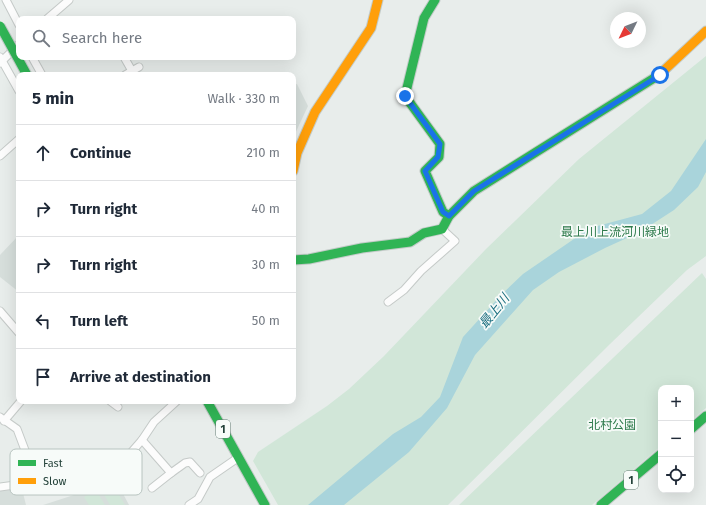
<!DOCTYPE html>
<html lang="en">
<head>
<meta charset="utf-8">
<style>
  :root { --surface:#fff; --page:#f6f6f7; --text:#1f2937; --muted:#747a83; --line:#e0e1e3 }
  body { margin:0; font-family:"Fira Sans","Noto Sans JP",sans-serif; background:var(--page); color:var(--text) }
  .controls { position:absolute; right:12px; bottom:12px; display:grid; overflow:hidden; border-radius:8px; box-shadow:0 4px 16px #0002 }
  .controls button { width:36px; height:36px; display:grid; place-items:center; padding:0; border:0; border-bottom:1px solid var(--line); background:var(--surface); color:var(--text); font:20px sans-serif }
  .compass { position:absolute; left:610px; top:12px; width:36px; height:36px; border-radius:50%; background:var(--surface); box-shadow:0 4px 16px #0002; rotate:227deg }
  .stop { position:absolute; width:12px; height:12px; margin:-9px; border:3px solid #1a73e8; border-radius:50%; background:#fff }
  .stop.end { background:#1a73e8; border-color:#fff; box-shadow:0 1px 4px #0008 }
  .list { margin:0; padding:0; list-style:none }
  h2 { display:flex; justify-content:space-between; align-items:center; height:52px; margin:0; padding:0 16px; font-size:17px }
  h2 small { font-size:13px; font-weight:400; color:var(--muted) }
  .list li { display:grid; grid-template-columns:26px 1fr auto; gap:12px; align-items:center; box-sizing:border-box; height:56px; padding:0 16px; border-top:1px solid var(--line) }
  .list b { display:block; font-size:15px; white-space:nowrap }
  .list em { font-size:13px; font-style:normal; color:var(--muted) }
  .icon { flex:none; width:22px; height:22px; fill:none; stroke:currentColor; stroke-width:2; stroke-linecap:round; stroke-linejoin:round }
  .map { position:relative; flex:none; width:706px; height:505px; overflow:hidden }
  .search { position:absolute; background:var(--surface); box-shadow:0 4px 16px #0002; left:16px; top:16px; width:280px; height:44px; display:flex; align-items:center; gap:10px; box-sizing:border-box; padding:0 14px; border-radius:8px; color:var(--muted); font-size:15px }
  .panel { position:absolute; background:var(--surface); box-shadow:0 4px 16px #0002; left:16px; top:72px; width:280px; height:332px; border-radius:8px }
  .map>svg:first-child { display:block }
  .built { fill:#d6dedb }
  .green { fill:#d1e6d8 }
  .water { fill:#a9d4db }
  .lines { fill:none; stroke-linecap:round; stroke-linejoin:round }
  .street-casing { stroke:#c5cac8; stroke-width:9 }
  .fast-casing { stroke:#c3cbc8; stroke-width:11 }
  .slow-casing { stroke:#c3cbc8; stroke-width:11 }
  .street { stroke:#fcfcfc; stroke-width:7 }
  .fast { stroke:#30b455; stroke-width:9 }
  .slow { stroke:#ff9f0a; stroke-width:9 }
  .fast-bridge-casing { stroke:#c3ccc9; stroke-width:11; stroke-linecap:butt }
  .fast-bridge { stroke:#30b455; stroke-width:9 }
  .route { stroke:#1a73e8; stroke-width:5 }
  .labels { text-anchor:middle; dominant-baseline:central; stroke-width:3.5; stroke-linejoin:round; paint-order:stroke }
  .shield { fill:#f7fbf9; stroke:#637a73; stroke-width:1 }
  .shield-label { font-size:11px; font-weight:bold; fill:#24423a }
  .park-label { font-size:12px; fill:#2d7a4b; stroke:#f7fbf9 }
  .water-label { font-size:13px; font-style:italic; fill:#1c6f80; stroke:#f7fbf9 }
  .key { fill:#f7fbf9; stroke:#b8c4c0; stroke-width:1 }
  .key-label { font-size:11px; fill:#24423a }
</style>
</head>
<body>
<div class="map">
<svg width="706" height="505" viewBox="0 0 706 505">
  <rect width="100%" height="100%" fill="#e8edeb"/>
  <g class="built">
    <polygon points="297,84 308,106 293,138 293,85"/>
    <polygon points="19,235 19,292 0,277 0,255"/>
    <polygon points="111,471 129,505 43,505 77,494 76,476"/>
    <polygon points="22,489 26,505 0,505 0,491"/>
  </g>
  <g class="green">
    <polygon points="706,56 706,256 687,270 610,344 448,505 278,505 253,461 258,452 327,406 349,389 384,356 486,249 579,159"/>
    <polygon points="702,273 706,279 706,408 691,421 691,388 661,388 661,446 592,505 459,505"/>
    <polygon points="111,481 125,505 110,505 100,488"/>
    <polygon points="96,490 105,505 89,505 84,497"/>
  </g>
  <polygon class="water" points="706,139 706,172 698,187 674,210 640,232 605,248 559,272 533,290 475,355 447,408 409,452 344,505 308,505 393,434 421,417 440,397 463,337 502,294 523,274 590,228 642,214 671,191"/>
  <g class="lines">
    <g class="street-casing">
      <g id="street">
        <polyline points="6,0 19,25"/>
        <polyline points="47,19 69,0"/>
        <polyline points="0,57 19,91"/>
        <polyline points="32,57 42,75"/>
        <polyline points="124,57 132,71"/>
        <polyline points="0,63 19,44"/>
        <polyline points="125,75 139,67"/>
        <polyline points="0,156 19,139"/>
        <polyline points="388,302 404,290 421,271 455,241 442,229"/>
        <polyline points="0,311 19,333"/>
        <polyline points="110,401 118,407"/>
        <polyline points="0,417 17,429 37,482"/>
        <polyline points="4,421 21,401"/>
        <polyline points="142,440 171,473 152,488"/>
        <polyline points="171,473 185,463 190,462 200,473"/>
        <polyline points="0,487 37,482 75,473 110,468 128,456 142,440 154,422 177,401"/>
        <polyline points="189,505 198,499 210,477 239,457"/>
      </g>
    </g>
    <g class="fast-casing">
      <g id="fast">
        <polyline points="435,0 424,18 405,96 440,144 439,157 425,171 443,212 449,216"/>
        <polyline points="293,260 309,259 362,248 410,242 424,233 442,229 449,216 474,191 659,75"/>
        <polyline points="207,401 265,505"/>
        <polyline points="691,429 706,416"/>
        <polyline points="601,505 661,454"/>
      </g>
    </g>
    <g class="slow-casing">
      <g id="slow">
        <polyline points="659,75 706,31"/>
        <polyline points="293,171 297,153 315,112 371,28 378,0"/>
      </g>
    </g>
    <use href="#street" class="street"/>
    <use href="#fast" class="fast"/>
    <use href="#slow" class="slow"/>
    <g class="fast-bridge-casing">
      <polyline id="fast-bridge" points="0,26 27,75"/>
    </g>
    <use href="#fast-bridge" class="fast-bridge"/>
  </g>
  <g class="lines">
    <polyline class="route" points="405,96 440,144 438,157 425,171 443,212 449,216 474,191 660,75"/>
  </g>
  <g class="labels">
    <g class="shield">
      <rect x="216" y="420" width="14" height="18" rx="3"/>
      <rect x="624" y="471" width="14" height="18" rx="3"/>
    </g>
    <g class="shield-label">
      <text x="223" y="429">1</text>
      <text x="631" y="480">1</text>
    </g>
    <g class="park-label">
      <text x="615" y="232">最上川上流河川緑地</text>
      <text x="612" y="425">北村公園</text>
    </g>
    <g class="water-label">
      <text transform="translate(494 311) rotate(-51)">最上川</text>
    </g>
  </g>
  <rect x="10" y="449" width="132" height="46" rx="6" class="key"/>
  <rect x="18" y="460" width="18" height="6" fill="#30b455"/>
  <rect x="18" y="478" width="18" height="6" fill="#ff9f0a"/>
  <g class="key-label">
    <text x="43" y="467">Fast</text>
    <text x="43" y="485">Slow</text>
  </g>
</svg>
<div class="controls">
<button>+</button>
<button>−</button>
<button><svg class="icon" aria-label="locate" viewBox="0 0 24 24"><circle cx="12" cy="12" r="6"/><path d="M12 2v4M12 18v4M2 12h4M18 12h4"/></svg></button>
</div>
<svg class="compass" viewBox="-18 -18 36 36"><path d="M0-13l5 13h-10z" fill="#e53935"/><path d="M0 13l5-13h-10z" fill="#747a83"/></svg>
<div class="stop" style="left:660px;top:75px"></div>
<div class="stop end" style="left:405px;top:96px"></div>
<div class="search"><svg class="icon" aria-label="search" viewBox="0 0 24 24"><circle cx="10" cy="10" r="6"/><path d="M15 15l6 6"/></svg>Search here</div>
<section class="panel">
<h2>5 min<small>Walk · 330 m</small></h2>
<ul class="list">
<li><svg class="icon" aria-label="ahead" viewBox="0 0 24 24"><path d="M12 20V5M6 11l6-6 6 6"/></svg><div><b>Continue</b></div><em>210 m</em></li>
<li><svg class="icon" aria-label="right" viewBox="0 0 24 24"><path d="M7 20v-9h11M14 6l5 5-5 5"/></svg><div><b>Turn right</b></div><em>40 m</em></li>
<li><svg class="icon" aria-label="right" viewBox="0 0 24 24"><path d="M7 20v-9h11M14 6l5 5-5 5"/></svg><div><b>Turn right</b></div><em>30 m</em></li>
<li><svg class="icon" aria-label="left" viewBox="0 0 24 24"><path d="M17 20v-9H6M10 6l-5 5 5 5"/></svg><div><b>Turn left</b></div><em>50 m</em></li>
<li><svg class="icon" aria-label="arrive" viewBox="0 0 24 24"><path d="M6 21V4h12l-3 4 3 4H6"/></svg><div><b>Arrive at destination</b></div></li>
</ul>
</section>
</div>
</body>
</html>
